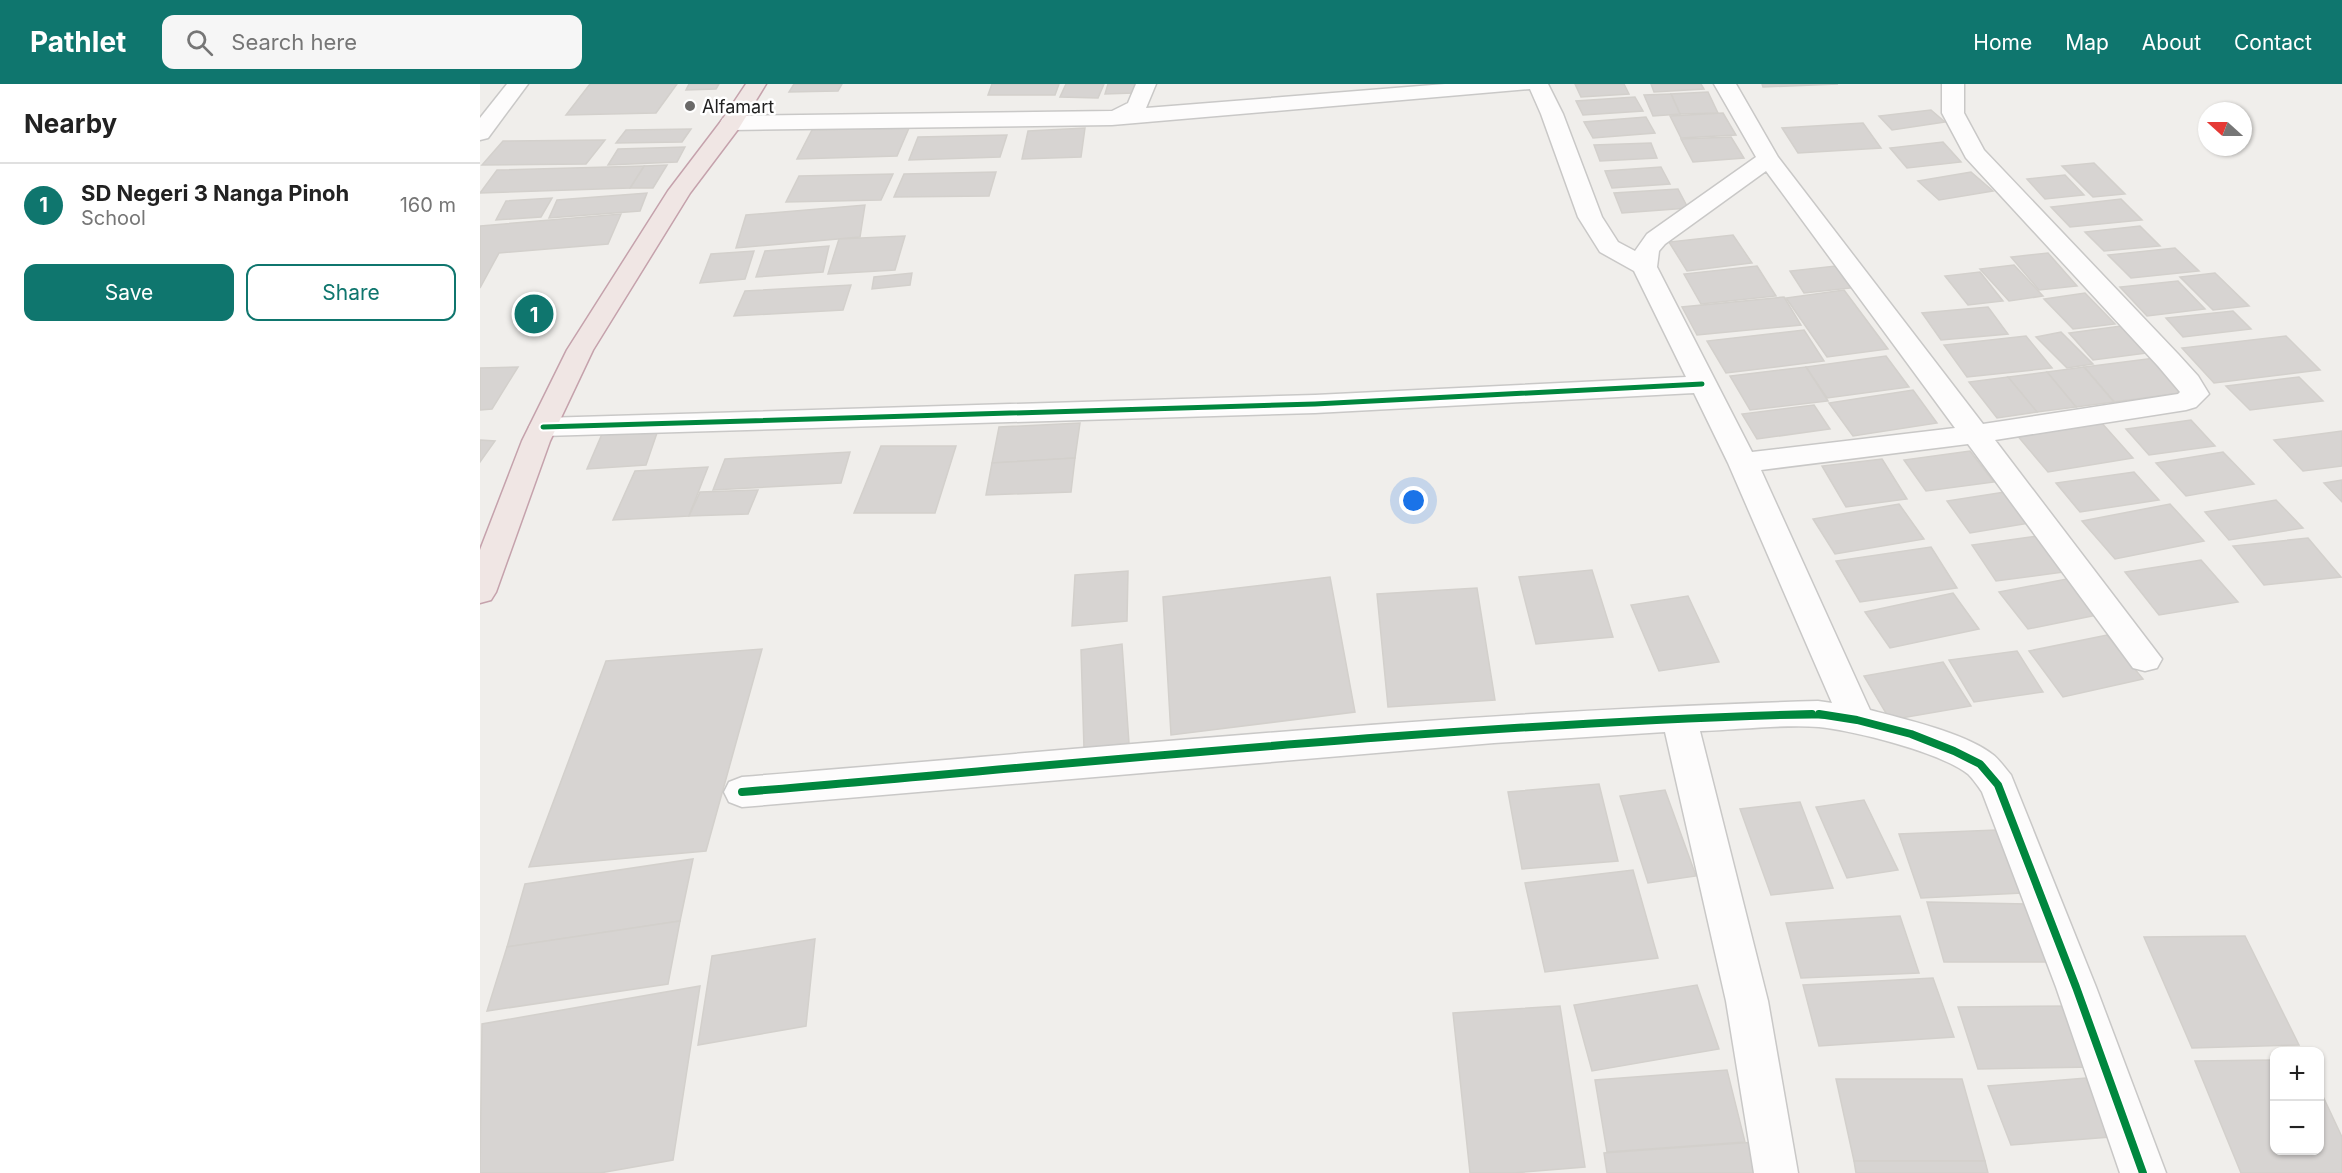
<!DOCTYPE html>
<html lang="en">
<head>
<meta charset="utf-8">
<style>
  :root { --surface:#fff; --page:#f6f6f6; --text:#222; --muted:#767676; --line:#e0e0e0; --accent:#0f766e }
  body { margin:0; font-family:Inter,sans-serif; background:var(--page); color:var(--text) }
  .controls { position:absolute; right:18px; bottom:18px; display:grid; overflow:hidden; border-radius:12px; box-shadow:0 2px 4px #0004 }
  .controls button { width:54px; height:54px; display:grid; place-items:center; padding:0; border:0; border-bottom:2px solid var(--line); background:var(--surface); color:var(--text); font:30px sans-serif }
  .compass { position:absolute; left:1718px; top:18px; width:54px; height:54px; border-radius:50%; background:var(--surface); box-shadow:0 2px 4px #0004; rotate:291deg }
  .you { position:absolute; left:934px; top:417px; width:21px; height:21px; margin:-15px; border:4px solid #fff; border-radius:50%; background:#1a73e8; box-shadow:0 0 0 9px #1a73e833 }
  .badge { display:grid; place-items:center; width:39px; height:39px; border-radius:50%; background:var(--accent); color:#fff; font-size:20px; font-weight:700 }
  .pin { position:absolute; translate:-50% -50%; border:3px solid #fff; box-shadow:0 2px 6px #0006 }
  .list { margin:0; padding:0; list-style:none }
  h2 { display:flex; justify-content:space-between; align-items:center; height:78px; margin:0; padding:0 24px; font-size:26px }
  h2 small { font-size:20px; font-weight:400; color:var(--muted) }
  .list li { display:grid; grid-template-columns:39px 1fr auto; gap:18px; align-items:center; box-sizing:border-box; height:84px; padding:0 24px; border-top:2px solid var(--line) }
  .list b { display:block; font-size:22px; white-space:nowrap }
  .list p { margin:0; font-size:20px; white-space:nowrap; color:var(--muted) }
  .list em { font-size:20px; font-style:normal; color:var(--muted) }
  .actions { display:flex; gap:12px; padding:18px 24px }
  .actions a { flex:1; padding:14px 0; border:2px solid var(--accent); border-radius:12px; text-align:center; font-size:21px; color:var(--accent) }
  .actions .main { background:var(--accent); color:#fff }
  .icon { flex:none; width:33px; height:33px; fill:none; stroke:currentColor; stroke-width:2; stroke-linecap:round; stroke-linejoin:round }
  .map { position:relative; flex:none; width:1862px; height:1089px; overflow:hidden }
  header { display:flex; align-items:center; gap:36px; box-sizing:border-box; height:84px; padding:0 30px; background:var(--accent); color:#fff }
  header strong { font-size:28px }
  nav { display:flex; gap:33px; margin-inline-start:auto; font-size:21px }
  .search { width:420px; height:54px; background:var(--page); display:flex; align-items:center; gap:15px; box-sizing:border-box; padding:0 21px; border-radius:12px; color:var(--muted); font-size:22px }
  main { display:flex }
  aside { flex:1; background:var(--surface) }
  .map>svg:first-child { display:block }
  .building { fill:#d7d4d2; stroke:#d3d0cc; stroke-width:1.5 }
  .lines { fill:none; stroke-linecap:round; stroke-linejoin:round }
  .minor-casing { stroke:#c9c8c7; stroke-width:3 }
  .trunk-casing { stroke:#c5a2ac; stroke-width:3 }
  .minor { fill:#fdfcfc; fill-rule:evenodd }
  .trunk { fill:#f0e6e4; fill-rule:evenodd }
  .cycleway-far1-casing { stroke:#fff; stroke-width:9 }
  .cycleway-casing { stroke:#fff; stroke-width:11 }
  .cycleway-far1 { stroke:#00873e; stroke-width:5 }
  .cycleway { stroke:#00873e; stroke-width:8 }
  .poi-dot { fill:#6a6968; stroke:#fff; stroke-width:2 }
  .labels { text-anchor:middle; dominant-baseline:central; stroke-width:5; stroke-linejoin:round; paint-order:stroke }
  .far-poi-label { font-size:18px; fill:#222; stroke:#fff; text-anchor:start }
</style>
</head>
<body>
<header>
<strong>Pathlet</strong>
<div class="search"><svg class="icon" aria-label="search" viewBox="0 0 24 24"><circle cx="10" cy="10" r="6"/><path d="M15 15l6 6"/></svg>Search here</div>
<nav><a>Home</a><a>Map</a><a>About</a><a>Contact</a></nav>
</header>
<main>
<aside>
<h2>Nearby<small></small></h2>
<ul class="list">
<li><span class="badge">1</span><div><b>SD Negeri 3 Nanga Pinoh</b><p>School</p></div><em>160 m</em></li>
</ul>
<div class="actions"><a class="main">Save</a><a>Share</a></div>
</aside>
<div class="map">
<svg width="1862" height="1089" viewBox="0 0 1862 1089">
  <rect width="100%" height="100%" fill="#f0eeeb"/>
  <g class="building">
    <polygon points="110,0 197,0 176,29 86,31"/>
    <polygon points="209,0 239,0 236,5 206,6"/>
    <polygon points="314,0 362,0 358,7 309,8"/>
    <polygon points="512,0 579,0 575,11 508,11"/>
    <polygon points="586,0 624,0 618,14 580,13"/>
    <polygon points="628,0 656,0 654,9 625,10"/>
    <polygon points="1095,0 1144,0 1149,10 1101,13"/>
    <polygon points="1171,0 1221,0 1224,5 1174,8"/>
    <polygon points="1282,0 1358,0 1283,3"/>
    <polygon points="1228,8 1238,29 1200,30 1191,10"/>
    <polygon points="1191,10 1200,30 1173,32 1164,11"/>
    <polygon points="1155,13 1163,27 1103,31 1096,17"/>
    <polygon points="1451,26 1465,38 1412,46 1399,32"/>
    <polygon points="1243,29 1256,51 1201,54 1190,32"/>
    <polygon points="1166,33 1175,49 1113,54 1104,38"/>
    <polygon points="1383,39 1401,64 1318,69 1302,44"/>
    <polygon points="429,44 417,72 317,75 332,46"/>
    <polygon points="605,44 601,73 542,75 548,47"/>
    <polygon points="211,45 202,58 136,59 146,46"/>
    <polygon points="527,51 520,73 429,76 438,53"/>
    <polygon points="1251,53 1264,74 1213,78 1201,55"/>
    <polygon points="125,56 106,80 2,81 23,57"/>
    <polygon points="1463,58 1481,78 1427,84 1410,64"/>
    <polygon points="1171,59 1177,74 1120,77 1114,61"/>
    <polygon points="205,63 197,78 128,81 138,65"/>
    <polygon points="1614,79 1645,110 1613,113 1582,82"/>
    <polygon points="187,81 173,104 150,104 164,82"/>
    <polygon points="164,82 150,104 0,109 17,86"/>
    <polygon points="1181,83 1190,100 1132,104 1125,87"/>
    <polygon points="516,88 509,112 414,113 424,90"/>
    <polygon points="1491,88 1513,107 1459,116 1438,97"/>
    <polygon points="413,90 401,116 306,118 319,92"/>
    <polygon points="1585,91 1604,111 1565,115 1547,95"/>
    <polygon points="1198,105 1208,124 1142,129 1134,109"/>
    <polygon points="167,109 160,127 69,134 77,116"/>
    <polygon points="72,114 61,133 16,136 26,117"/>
    <polygon points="1641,115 1662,136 1590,143 1571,123"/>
    <polygon points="385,121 380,153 256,164 266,131"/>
    <polygon points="141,130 128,160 19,169 0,204 0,142"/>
    <polygon points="1660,142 1680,162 1624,167 1605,148"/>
    <polygon points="1253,151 1272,179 1207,187 1189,158"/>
    <polygon points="425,152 415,186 348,190 359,155"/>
    <polygon points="349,162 343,188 276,193 285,167"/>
    <polygon points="1695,164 1719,187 1651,194 1628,171"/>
    <polygon points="274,167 265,195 220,199 231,170"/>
    <polygon points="1568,169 1597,202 1559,206 1531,173"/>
    <polygon points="1534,181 1563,212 1529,217 1500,185"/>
    <polygon points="1277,182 1296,212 1221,220 1204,190"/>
    <polygon points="1356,182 1371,204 1324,209 1310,187"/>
    <polygon points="1500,188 1523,217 1488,221 1465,192"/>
    <polygon points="432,189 430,201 392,205 394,193"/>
    <polygon points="1735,189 1769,222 1733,226 1700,193"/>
    <polygon points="1698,197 1725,225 1667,232 1640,203"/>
    <polygon points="371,201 363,226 254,232 265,207"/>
    <polygon points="1364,206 1408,265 1347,273 1306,214"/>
    <polygon points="1605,209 1635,240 1593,245 1564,215"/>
    <polygon points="1304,213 1321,241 1217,251 1202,223"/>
    <polygon points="1508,223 1528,250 1461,256 1442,229"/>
    <polygon points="1753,227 1771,245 1703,253 1686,234"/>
    <polygon points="1641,242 1667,269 1613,276 1589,249"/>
    <polygon points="1324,246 1344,277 1246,289 1227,257"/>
    <polygon points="1581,248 1613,280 1587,284 1556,253"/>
    <polygon points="1546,252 1572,284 1487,293 1464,261"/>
    <polygon points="1806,252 1840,286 1734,299 1702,264"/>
    <polygon points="1406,272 1429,303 1347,314 1326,283"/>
    <polygon points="1675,274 1708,308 1634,318 1604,283"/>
    <polygon points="38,283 12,325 0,326 0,284"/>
    <polygon points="1326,283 1348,317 1270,326 1250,292"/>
    <polygon points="1604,283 1634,318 1596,323 1567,288"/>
    <polygon points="1567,288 1596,323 1557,328 1528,293"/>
    <polygon points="1528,293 1557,328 1517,334 1489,298"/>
    <polygon points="1819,293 1843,317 1770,326 1746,302"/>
    <polygon points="1433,306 1457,339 1373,352 1349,319"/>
    <polygon points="1334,321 1350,345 1277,355 1262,330"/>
    <polygon points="1711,336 1735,362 1669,371 1646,345"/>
    <polygon points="1620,337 1653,374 1568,388 1536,350"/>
    <polygon points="600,339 595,374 512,379 519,343"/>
    <polygon points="178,346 166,381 107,385 122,350"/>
    <polygon points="1862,347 1862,382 1823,387 1794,356"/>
    <polygon points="0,356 15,357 0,378"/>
    <polygon points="401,362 476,362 455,429 374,429"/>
    <polygon points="1490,367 1514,398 1446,407 1424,376"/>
    <polygon points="370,368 361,399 233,406 245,375"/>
    <polygon points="1743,368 1774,400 1706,412 1676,379"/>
    <polygon points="595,374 591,408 506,411 512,379"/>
    <polygon points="1402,375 1427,415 1366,423 1342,382"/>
    <polygon points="228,383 209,432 133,436 155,387"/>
    <polygon points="1654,388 1679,416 1600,428 1576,399"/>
    <polygon points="1862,396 1862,418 1844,399"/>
    <polygon points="278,406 268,430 209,432 220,408"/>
    <polygon points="1531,407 1555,438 1490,449 1467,417"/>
    <polygon points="1796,416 1823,444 1749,456 1725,428"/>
    <polygon points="1419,420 1444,455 1355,470 1333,435"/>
    <polygon points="1690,420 1724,457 1635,475 1602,437"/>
    <polygon points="1558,452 1584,488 1516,497 1492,461"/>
    <polygon points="1828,454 1861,493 1784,501 1753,462"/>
    <polygon points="1451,463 1477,504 1380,518 1356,477"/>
    <polygon points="1721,476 1758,518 1679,531 1645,488"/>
    <polygon points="1112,486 1133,553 1056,560 1039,493"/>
    <polygon points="648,487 647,537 592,542 595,491"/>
    <polygon points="850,493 875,628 691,651 683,513"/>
    <polygon points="1597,493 1627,529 1548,545 1519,508"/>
    <polygon points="997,504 1015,616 908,623 897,510"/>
    <polygon points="1473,509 1499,545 1410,564 1385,528"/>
    <polygon points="1208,512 1239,578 1179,587 1151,521"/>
    <polygon points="1627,551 1663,595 1583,613 1549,567"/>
    <polygon points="642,560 649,659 604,665 601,566"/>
    <polygon points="282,565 226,767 49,783 126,577"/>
    <polygon points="1537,567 1563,608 1494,618 1469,576"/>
    <polygon points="1463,578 1491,622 1410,636 1384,592"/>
    <polygon points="1119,700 1138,777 1042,785 1028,708"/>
    <polygon points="1185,706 1216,792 1168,799 1140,712"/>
    <polygon points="1384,716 1418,786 1367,794 1336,723"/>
    <polygon points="1320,718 1353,804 1291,811 1260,725"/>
    <polygon points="1516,746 1542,809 1441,814 1419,750"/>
    <polygon points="213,775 200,837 27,863 45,800"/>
    <polygon points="1153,786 1178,874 1065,888 1045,799"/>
    <polygon points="1447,818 1548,820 1568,878 1464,878"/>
    <polygon points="1420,832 1439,889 1321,894 1306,839"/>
    <polygon points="200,837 188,900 7,927 27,863"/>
    <polygon points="1765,852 1819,961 1712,964 1664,853"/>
    <polygon points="335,855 326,942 218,961 232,872"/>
    <polygon points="1453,894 1474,953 1339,962 1323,901"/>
    <polygon points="1217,901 1239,965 1112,987 1094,921"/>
    <polygon points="220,902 193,1076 120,1089 0,1089 2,940"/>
    <polygon points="1080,922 1105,1083 1033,1089 990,1089 973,929"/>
    <polygon points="1591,922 1614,983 1498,985 1478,923"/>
    <polygon points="1794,976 1794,1066 1840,1066 1840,1006 1862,1053 1862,1089 1761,1089 1715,977"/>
    <polygon points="1247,986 1265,1058 1127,1068 1115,996"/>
    <polygon points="1606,994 1630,1053 1531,1061 1508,1002"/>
    <polygon points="1356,995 1482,995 1505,1077 1374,1077"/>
    <polygon points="1276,1058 1283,1089 1127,1089 1124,1069"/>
    <polygon points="1374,1077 1505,1077 1508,1089 1376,1089"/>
  </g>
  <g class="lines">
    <g class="minor-casing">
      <g id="minor">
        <polygon points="27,0 48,0 8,54 0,56 0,34"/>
        <path d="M656,0H676L666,24L965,0H1068L1083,30L1122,133L1138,158L1155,167L1167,150L1276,73L1234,0H1256L1298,73L1503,340L1698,310L1700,308L1678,282L1486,74L1462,29V0H1484V29L1504,66L1698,270L1718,292L1729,310L1716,323L1706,326L1515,356L1682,575L1677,584L1665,587L1653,584L1488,360L1281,386L1390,626C1424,635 1485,649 1512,670C1519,675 1525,684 1531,691L1616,903L1686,1089H1640L1576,903L1502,708C1498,702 1493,695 1488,690C1460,668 1375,647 1339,643C1303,640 1257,646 1220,647L1288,917L1318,1089H1274L1246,917L1185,648L1014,659L262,723L249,718L244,708L249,698L262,693C620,664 979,627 1338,617L1352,619L1248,379L1214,309L835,329L63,352L53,349L49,343L53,337L63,334L835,311L1206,293L1154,187L1120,168L1098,133L1061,30L1050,5L632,41L251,46L243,44L240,39L243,34L251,32L632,27L648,19ZM1286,87L1475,344L1272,368L1177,183L1179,167L1185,160Z"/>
      </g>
    </g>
    <g class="trunk-casing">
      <polygon id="trunk" points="266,0 286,0 259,44 210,109 113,266 70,357 16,508 11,516 0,519 0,466 42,357 87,266 188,107 242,36"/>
    </g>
    <use href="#minor" class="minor"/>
    <use href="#trunk" class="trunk"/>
    <g class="cycleway-far1-casing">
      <g id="cycleway-far1">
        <polyline points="63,343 835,320 1222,300"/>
        <polyline points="1280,632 1349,632"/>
      </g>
    </g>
    <g class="cycleway-casing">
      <g id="cycleway">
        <polyline points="1339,630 1377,636 1431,650 1474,667 1500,680 1518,701 1596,903 1663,1089"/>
        <path d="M262,708C618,678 975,640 1332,630"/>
      </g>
    </g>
    <use href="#cycleway-far1" class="cycleway-far1"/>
    <use href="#cycleway" class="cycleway"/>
  </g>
  <circle class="poi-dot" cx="210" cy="22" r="6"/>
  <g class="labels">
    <g class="far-poi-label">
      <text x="222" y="22">Alfamart</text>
    </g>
  </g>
</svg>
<div class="controls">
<button>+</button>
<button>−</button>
</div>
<svg class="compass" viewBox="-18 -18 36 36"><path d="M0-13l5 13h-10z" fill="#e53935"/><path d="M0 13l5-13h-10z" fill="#767676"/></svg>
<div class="you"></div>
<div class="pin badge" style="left:54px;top:230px">1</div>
</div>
</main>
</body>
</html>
